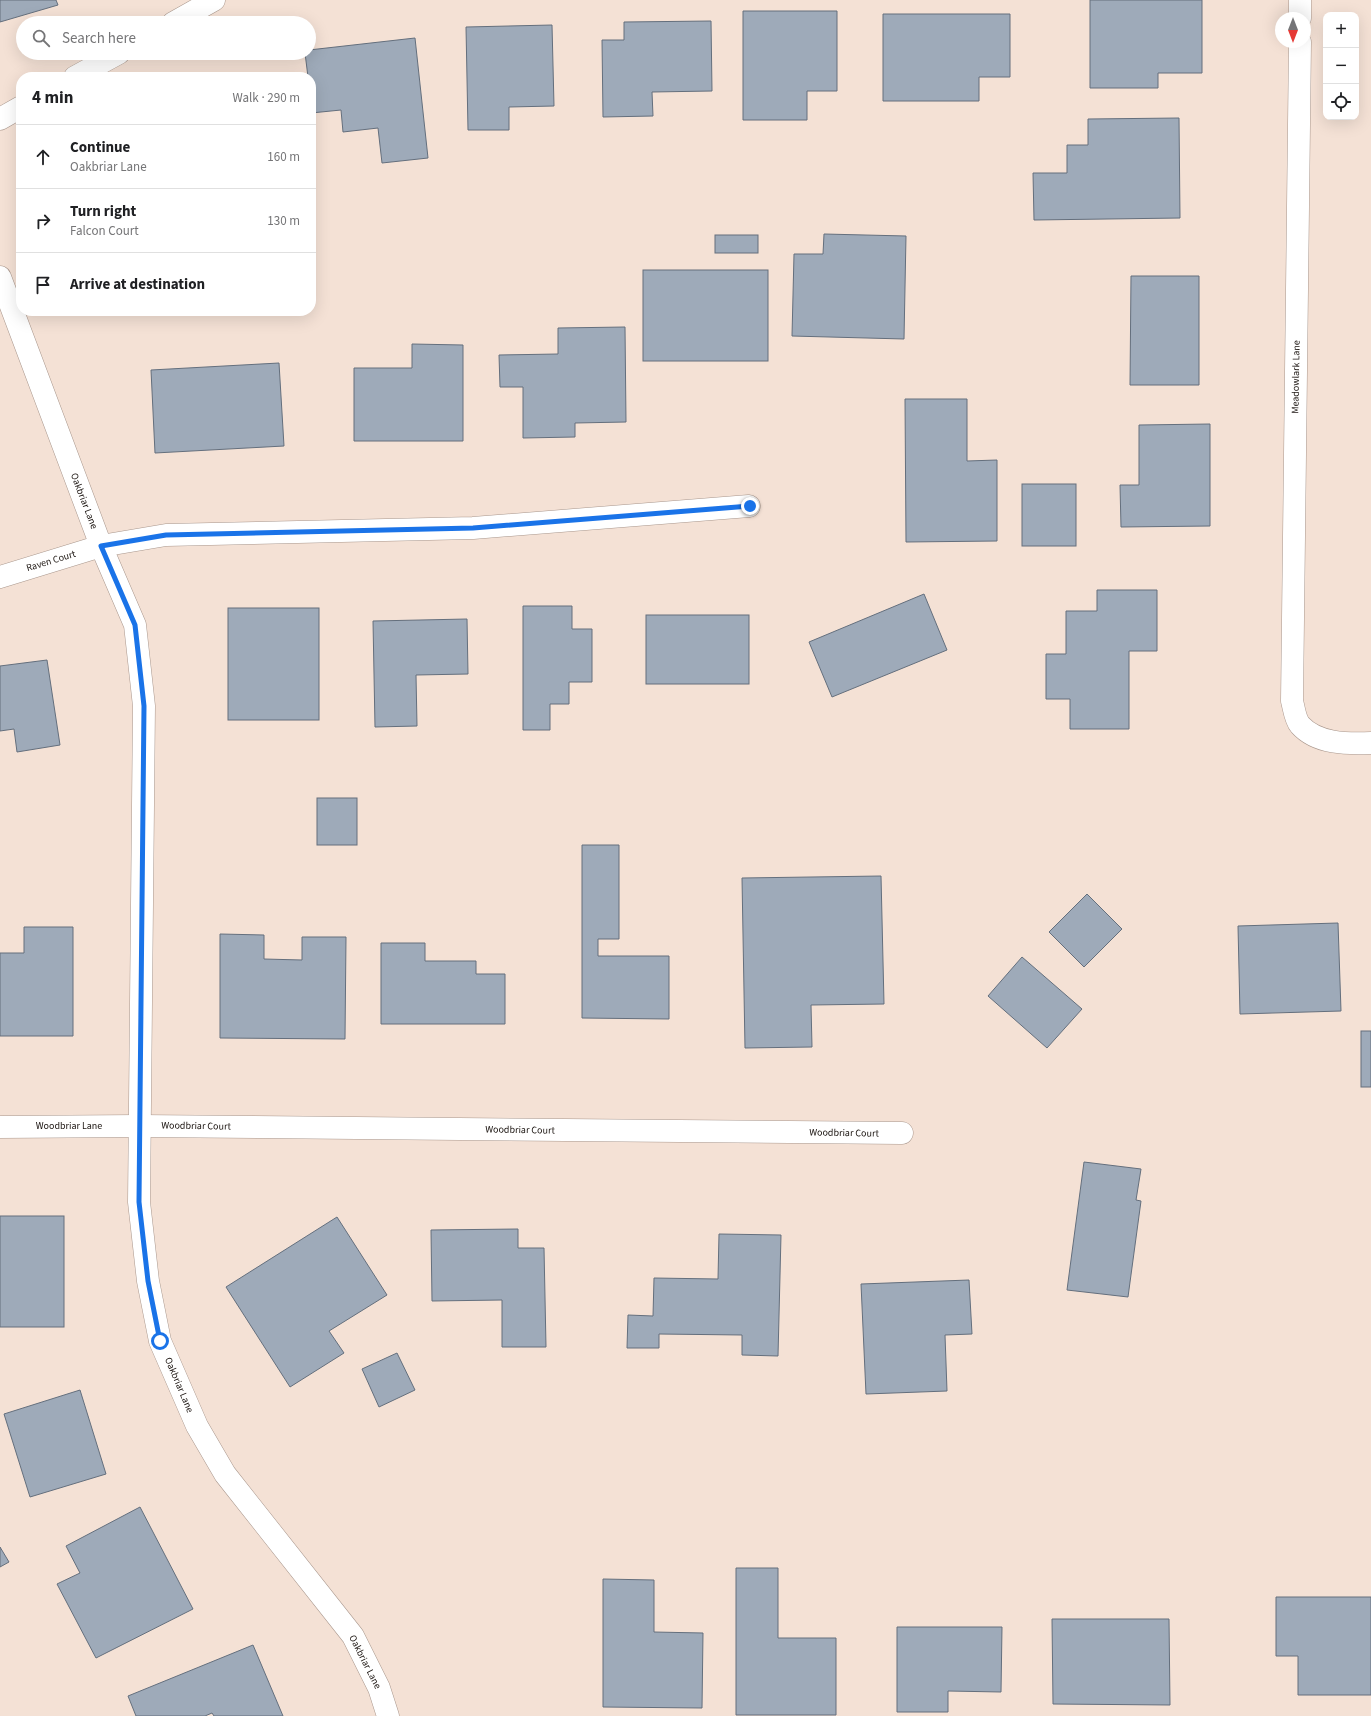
<!DOCTYPE html>
<html lang="en">
<head>
<meta charset="utf-8">
<style>
  :root { --surface:#fff; --page:#f2f2f2; --text:#202124; --muted:#757577; --line:#e0e0e0 }
  body { margin:0; font-family:"Source Sans 3",sans-serif; background:var(--page); color:var(--text) }
  .controls { position:absolute; right:12px; top:12px; display:grid; overflow:hidden; border-radius:8px; box-shadow:0 4px 16px #0002 }
  .controls button { width:36px; height:36px; display:grid; place-items:center; padding:0; border:0; border-bottom:1px solid var(--line); background:var(--surface); color:var(--text); font:20px sans-serif }
  .compass { position:absolute; left:1275px; top:12px; width:36px; height:36px; border-radius:50%; background:var(--surface); box-shadow:0 4px 16px #0002; rotate:180deg }
  .stop { position:absolute; width:12px; height:12px; margin:-9px; border:3px solid #1a73e8; border-radius:50%; background:#fff }
  .stop.end { background:#1a73e8; border-color:#fff; box-shadow:0 1px 4px #0008 }
  .list { margin:0; padding:0; list-style:none }
  h2 { display:flex; justify-content:space-between; align-items:center; height:52px; margin:0; padding:0 16px; font-size:17px }
  h2 small { font-size:13px; font-weight:400; color:var(--muted) }
  .list li { display:grid; grid-template-columns:26px 1fr auto; gap:12px; align-items:center; box-sizing:border-box; height:64px; padding:0 16px; border-top:1px solid var(--line) }
  .list b { display:block; font-size:15px; white-space:nowrap }
  .list p { margin:0; font-size:13px; white-space:nowrap; color:var(--muted) }
  .list em { font-size:13px; font-style:normal; color:var(--muted) }
  .icon { flex:none; width:22px; height:22px; fill:none; stroke:currentColor; stroke-width:2; stroke-linecap:round; stroke-linejoin:round }
  .map { position:relative; flex:none; width:1371px; height:1716px; overflow:hidden }
  .search { position:absolute; background:var(--surface); box-shadow:0 4px 16px #0002; left:16px; top:16px; width:300px; height:44px; display:flex; align-items:center; gap:10px; box-sizing:border-box; padding:0 14px; border-radius:22px; color:var(--muted); font-size:15px }
  .panel { position:absolute; background:var(--surface); box-shadow:0 4px 16px #0002; left:16px; top:72px; width:300px; height:244px; border-radius:16px }
  .map>svg:first-child { display:block }
  .building { fill:#9eaab9; stroke:#646f7d }
  .lines { fill:none; stroke-linecap:round; stroke-linejoin:round }
  .minor-casing { stroke:#a9978d; stroke-width:23 }
  .tertiary-casing { stroke:#a9978d; stroke-width:23 }
  .minor { stroke:#fff; stroke-width:22 }
  .tertiary { stroke:#fff; stroke-width:22 }
  .route { stroke:#1a73e8; stroke-width:5 }
  .labels { text-anchor:middle; dominant-baseline:central; stroke-width:3; stroke-linejoin:round; paint-order:stroke }
  .street-label { font-size:10px; fill:#1a130f; stroke:#fff }
</style>
</head>
<body>
<div class="map">
<svg width="1371" height="1716" viewBox="0 0 1371 1716">
  <rect width="100%" height="100%" fill="#f4e1d5"/>
  <g class="building">
    <polygon points="0,0 56,0 58,5 0,22"/>
    <polygon points="1090,0 1202,0 1202,73 1158,73 1158,88 1090,88"/>
    <polygon points="743,11 837,11 837,91 807,91 807,120 743,120"/>
    <polygon points="883,14 1010,14 1010,77 979,77 979,101 883,101"/>
    <polygon points="711,21 712,91 652,92 653,116 603,117 602,40 624,40 624,22"/>
    <polygon points="552,25 554,106 509,107 509,130 468,130 466,27"/>
    <polygon points="415,38 428,158 382,163 378,128 343,132 341,110 311,113 311,77 308,77 305,53 309,53 309,50"/>
    <polygon points="1179,118 1180,218 1034,220 1033,173 1067,173 1067,145 1088,145 1088,119"/>
    <polygon points="824,234 906,236 904,339 792,336 794,254 823,254"/>
    <rect x="715" y="235" width="43" height="18"/>
    <rect x="643" y="270" width="125" height="91"/>
    <polygon points="1131,276 1199,276 1199,385 1130,385"/>
    <polygon points="625,327 626,422 575,423 575,437 523,438 523,387 500,387 499,355 558,354 558,328"/>
    <polygon points="412,344 463,345 463,441 354,441 354,368 412,368"/>
    <polygon points="279,363 284,446 155,453 151,370"/>
    <polygon points="905,399 967,399 967,461 997,460 997,541 906,542"/>
    <polygon points="1210,424 1210,526 1121,527 1120,485 1139,485 1139,425"/>
    <rect x="1022" y="484" width="54" height="62"/>
    <polygon points="1097,590 1157,590 1157,651 1129,651 1129,729 1070,729 1070,699 1046,699 1046,654 1066,654 1066,611 1097,611"/>
    <polygon points="924,594 947,650 832,697 809,642"/>
    <polygon points="523,606 572,606 572,629 592,629 592,682 569,682 569,704 550,704 550,730 523,730"/>
    <rect x="228" y="608" width="91" height="112"/>
    <rect x="646" y="615" width="103" height="69"/>
    <polygon points="467,619 468,674 416,675 417,726 375,727 373,621"/>
    <polygon points="47,660 60,745 17,752 14,729 0,731 0,666"/>
    <rect x="317" y="798" width="40" height="47"/>
    <polygon points="582,845 619,845 619,939 598,939 598,956 669,956 669,1019 582,1018"/>
    <polygon points="881,876 884,1004 811,1005 812,1047 745,1048 742,878"/>
    <polygon points="1087,894 1122,929 1084,967 1049,932"/>
    <polygon points="1338,923 1341,1011 1240,1014 1238,926"/>
    <polygon points="24,927 73,927 73,1036 0,1036 0,953 24,953"/>
    <polygon points="220,934 264,935 264,959 302,960 302,937 346,937 345,1039 220,1038"/>
    <polygon points="381,943 425,943 425,961 476,961 476,974 505,974 505,1024 381,1024"/>
    <polygon points="1022,957 1082,1009 1047,1048 988,996"/>
    <rect x="1361" y="1031" width="10" height="56"/>
    <polygon points="1084,1162 1141,1169 1136,1200 1141,1201 1128,1297 1067,1290"/>
    <rect x="0" y="1216" width="64" height="111"/>
    <polygon points="337,1217 387,1295 329,1331 344,1353 290,1387 226,1287"/>
    <polygon points="518,1229 518,1248 544,1248 546,1347 502,1347 502,1300 432,1301 431,1230"/>
    <polygon points="719,1234 781,1235 778,1356 742,1355 742,1335 659,1334 659,1348 627,1348 628,1315 653,1316 654,1278 718,1279"/>
    <polygon points="969,1280 972,1334 945,1335 947,1391 866,1394 861,1284"/>
    <polygon points="397,1353 415,1390 379,1407 362,1369"/>
    <polygon points="80,1390 106,1474 30,1497 4,1414"/>
    <polygon points="140,1507 193,1609 96,1658 57,1584 80,1573 66,1546"/>
    <polygon points="0,1547 9,1562 0,1567"/>
    <polygon points="736,1568 778,1568 778,1638 836,1638 836,1715 736,1715"/>
    <polygon points="603,1579 654,1580 654,1632 703,1633 702,1708 603,1707"/>
    <polygon points="1276,1597 1371,1597 1371,1695 1298,1695 1298,1656 1276,1656"/>
    <polygon points="1052,1619 1169,1619 1170,1705 1053,1704"/>
    <polygon points="897,1627 1002,1627 1001,1692 948,1691 948,1712 897,1712"/>
    <polygon points="253,1645 283,1716 214,1716 212,1713 205,1716 136,1716 128,1696"/>
  </g>
  <g class="lines">
    <g class="minor-casing">
      <g id="minor">
        <polyline points="1300,18 1300,0"/>
        <path d="M1300,42L1292,701C1294,708 1295,719 1300,725C1317,744 1347,744 1371,743"/>
        <polyline points="0,277 101,546 135,625 144,706 139,1202 148,1281 160,1341 197,1426 225,1474 353,1636 379,1688 388,1716"/>
        <polyline points="0,577 101,546 166,535 473,528 749,506"/>
        <polyline points="0,1127 139,1126 902,1133"/>
      </g>
    </g>
    <g class="tertiary-casing">
      <g id="tertiary">
        <polyline points="173,23 214,0"/>
        <polyline points="75,77 119,53"/>
        <polyline points="0,119 21,107"/>
      </g>
    </g>
    <use href="#minor" class="minor"/>
    <use href="#tertiary" class="tertiary"/>
  </g>
  <g class="lines">
    <polyline class="route" points="160,1341 148,1281 139,1202 144,706 135,625 101,546 166,535 473,528 750,506"/>
  </g>
  <g class="labels">
    <g class="street-label">
      <text transform="translate(1296 377) rotate(-89)">Meadowlark Lane</text>
      <text transform="translate(84 501) rotate(69)">Oakbriar Lane</text>
      <text transform="translate(51 561) rotate(-17)">Raven Court</text>
      <text x="69" y="1126">Woodbriar Lane</text>
      <text transform="translate(196 1126) rotate(1)">Woodbriar Court</text>
      <text transform="translate(520 1130) rotate(1)">Woodbriar Court</text>
      <text transform="translate(844 1133) rotate(1)">Woodbriar Court</text>
      <text transform="translate(179 1385) rotate(67)">Oakbriar Lane</text>
      <text transform="translate(365 1662) rotate(63)">Oakbriar Lane</text>
    </g>
  </g>
</svg>
<div class="controls">
<button>+</button>
<button>−</button>
<button><svg class="icon" aria-label="locate" viewBox="0 0 24 24"><circle cx="12" cy="12" r="6"/><path d="M12 2v4M12 18v4M2 12h4M18 12h4"/></svg></button>
</div>
<svg class="compass" viewBox="-18 -18 36 36"><path d="M0-13l5 13h-10z" fill="#e53935"/><path d="M0 13l5-13h-10z" fill="#757577"/></svg>
<div class="stop" style="left:160px;top:1341px"></div>
<div class="stop end" style="left:750px;top:506px"></div>
<div class="search"><svg class="icon" aria-label="search" viewBox="0 0 24 24"><circle cx="10" cy="10" r="6"/><path d="M15 15l6 6"/></svg>Search here</div>
<section class="panel">
<h2>4 min<small>Walk · 290 m</small></h2>
<ul class="list">
<li><svg class="icon" aria-label="ahead" viewBox="0 0 24 24"><path d="M12 20V5M6 11l6-6 6 6"/></svg><div><b>Continue</b><p>Oakbriar Lane</p></div><em>160 m</em></li>
<li><svg class="icon" aria-label="right" viewBox="0 0 24 24"><path d="M7 20v-9h11M14 6l5 5-5 5"/></svg><div><b>Turn right</b><p>Falcon Court</p></div><em>130 m</em></li>
<li><svg class="icon" aria-label="arrive" viewBox="0 0 24 24"><path d="M6 21V4h12l-3 4 3 4H6"/></svg><div><b>Arrive at destination</b></div></li>
</ul>
</section>
</div>
</body>
</html>
